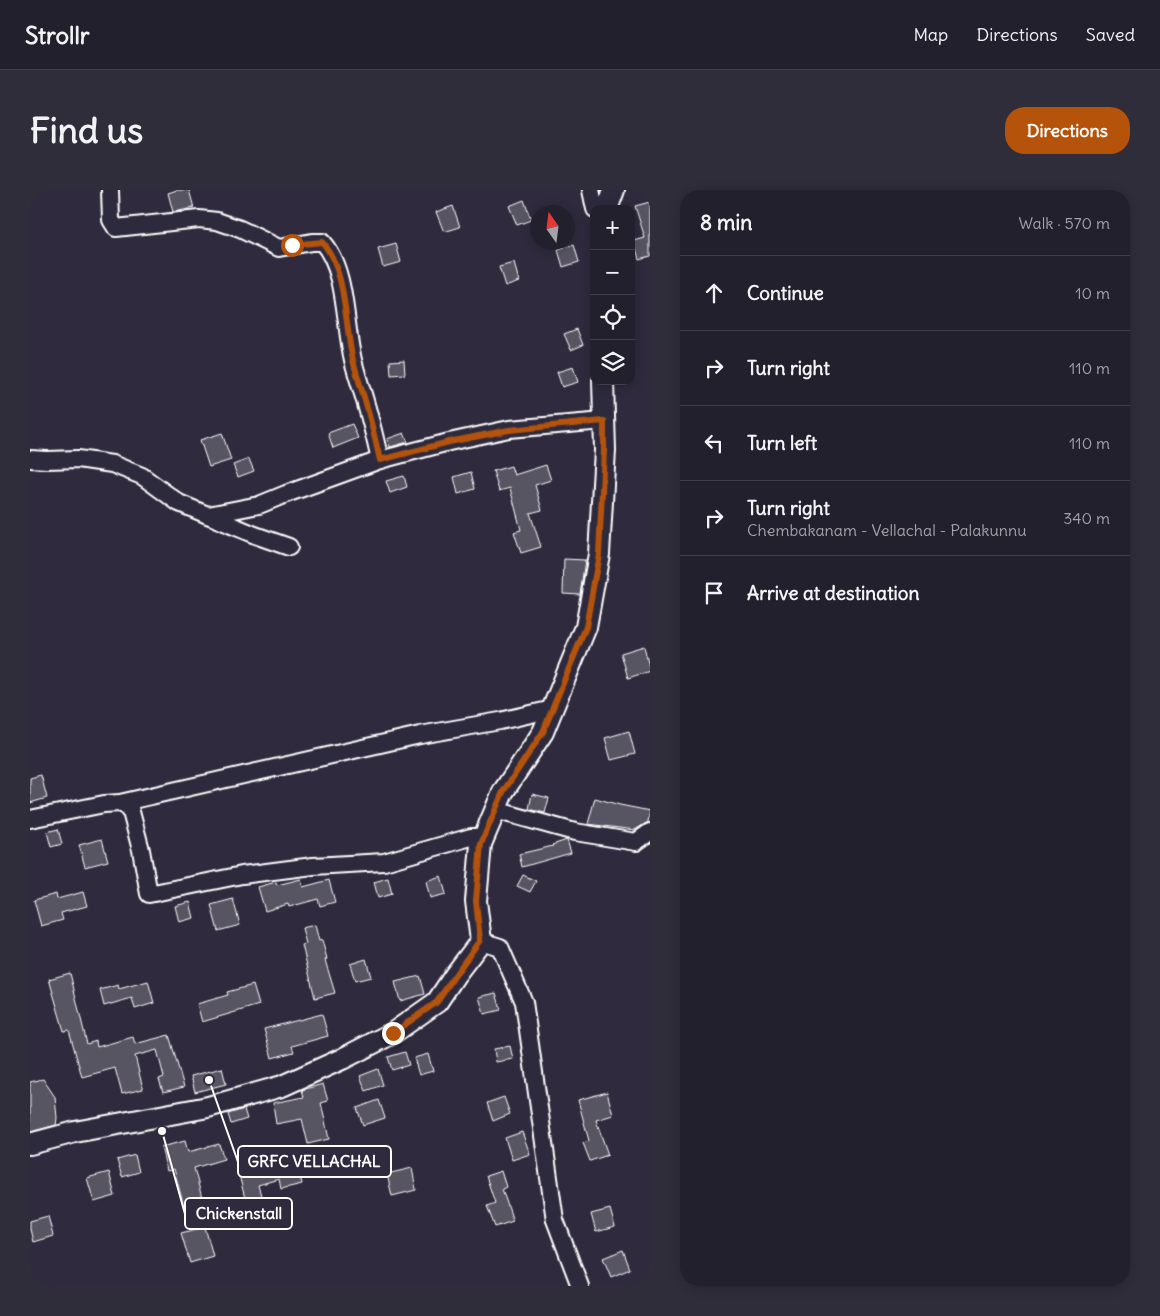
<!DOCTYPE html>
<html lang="en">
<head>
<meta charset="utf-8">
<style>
  :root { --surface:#23202e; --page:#2f2d3a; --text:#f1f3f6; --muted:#a3a3aa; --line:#403e4a; --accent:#b45309 }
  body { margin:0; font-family:Delius,sans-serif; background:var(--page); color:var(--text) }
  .controls { position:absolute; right:15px; top:15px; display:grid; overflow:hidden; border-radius:10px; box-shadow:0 2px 12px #0003 }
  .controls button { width:45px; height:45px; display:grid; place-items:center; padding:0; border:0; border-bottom:1px solid var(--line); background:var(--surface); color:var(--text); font:25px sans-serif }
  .compass { position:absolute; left:500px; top:15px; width:45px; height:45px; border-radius:50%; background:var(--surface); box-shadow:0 2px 12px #0003; rotate:346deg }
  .stop { position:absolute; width:15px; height:15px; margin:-11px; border:4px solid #b45309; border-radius:50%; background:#fff }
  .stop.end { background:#b45309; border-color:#fff; box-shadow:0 1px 5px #0008 }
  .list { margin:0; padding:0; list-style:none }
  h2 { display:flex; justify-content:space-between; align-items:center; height:65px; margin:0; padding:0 20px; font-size:21px }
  h2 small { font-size:16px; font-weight:400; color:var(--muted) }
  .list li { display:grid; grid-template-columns:32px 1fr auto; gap:15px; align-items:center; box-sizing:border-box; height:75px; padding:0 20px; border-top:1px solid var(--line) }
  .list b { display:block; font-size:19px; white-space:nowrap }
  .list p { margin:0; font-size:16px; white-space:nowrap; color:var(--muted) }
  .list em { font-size:16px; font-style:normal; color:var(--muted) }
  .icon { flex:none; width:28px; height:28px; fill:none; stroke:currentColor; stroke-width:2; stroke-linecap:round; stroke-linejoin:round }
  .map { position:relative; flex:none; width:620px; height:1096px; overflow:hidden; border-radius:20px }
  header { display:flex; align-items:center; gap:30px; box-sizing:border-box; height:70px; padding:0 25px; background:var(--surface); border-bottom:1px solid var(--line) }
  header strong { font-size:24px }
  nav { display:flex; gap:28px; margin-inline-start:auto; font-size:18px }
  .intro { display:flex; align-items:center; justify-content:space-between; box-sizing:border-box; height:120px; padding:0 30px }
  h1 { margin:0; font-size:35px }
  .button { padding:12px 22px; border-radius:20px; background:var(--accent); color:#fff; font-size:18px; font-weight:700 }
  main { display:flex; gap:30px; padding:0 30px }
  aside { flex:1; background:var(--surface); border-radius:20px; box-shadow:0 2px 12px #0003 }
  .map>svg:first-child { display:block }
  .building { fill:#595564; stroke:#fff }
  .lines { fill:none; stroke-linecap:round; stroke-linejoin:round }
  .minor-casing { stroke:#fff; stroke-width:20 }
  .major-casing { stroke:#fff; stroke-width:24 }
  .minor { stroke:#2f2a3d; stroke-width:16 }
  .major { stroke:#2f2a3d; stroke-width:20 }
  .route { stroke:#b45309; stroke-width:6 }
  .leader { fill:none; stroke:#fff; stroke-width:2 }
  .callout-dot { fill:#fff; stroke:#2f2a3d; stroke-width:2 }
  .callout { fill:#2f2a3d; stroke:#fff; stroke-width:2 }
  .callout-label { font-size:16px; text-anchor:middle; font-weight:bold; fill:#fff }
</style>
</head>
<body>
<header>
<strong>Strollr</strong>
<nav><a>Map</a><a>Directions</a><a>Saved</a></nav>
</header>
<div class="intro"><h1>Find us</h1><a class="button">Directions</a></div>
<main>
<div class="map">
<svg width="620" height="1096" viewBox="0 0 620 1096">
  <rect width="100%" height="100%" fill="#2f2a3d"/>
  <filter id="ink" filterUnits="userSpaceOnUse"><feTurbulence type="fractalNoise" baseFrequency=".02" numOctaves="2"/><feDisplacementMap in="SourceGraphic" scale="10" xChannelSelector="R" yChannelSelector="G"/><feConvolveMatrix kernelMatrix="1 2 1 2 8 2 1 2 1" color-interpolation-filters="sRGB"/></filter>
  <g filter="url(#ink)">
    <g class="building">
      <polygon points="147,0 159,0 164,18 143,22 138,3"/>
      <polygon points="494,10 501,30 487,35 479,16"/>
      <polygon points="620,12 620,66 609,69 604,51 615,48 605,16"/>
      <polygon points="423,16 430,37 414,42 406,22"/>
      <polygon points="366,54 371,72 353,77 348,59"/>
      <polygon points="544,55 549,72 533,77 528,60"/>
      <polygon points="484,73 489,91 475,96 469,77"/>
      <polygon points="547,139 553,155 541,160 534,144"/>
      <polygon points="374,170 375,184 361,185 360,171"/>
      <polygon points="543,177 548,192 532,197 527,182"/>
      <polygon points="322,234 328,248 303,258 298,243"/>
      <polygon points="192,243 201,270 179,277 170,250"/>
      <polygon points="374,243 378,252 360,257 357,249"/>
      <polygon points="219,269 224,281 208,287 203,275"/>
      <polygon points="516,275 521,290 505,295 512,320 500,323 511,357 491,363 484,342 491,340 480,298 469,301 463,281 481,276 484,285"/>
      <polygon points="441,282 445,299 428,304 424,287"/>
      <polygon points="374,286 377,297 360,303 356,291"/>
      <polygon points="534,369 555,370 550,404 533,403"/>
      <polygon points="614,456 620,481 598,488 591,463"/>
      <polygon points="599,541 605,564 581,570 575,548"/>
      <polygon points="11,585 17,608 0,613 0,588"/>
      <polygon points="502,604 519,608 515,623 499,619"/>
      <polygon points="565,608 590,615 620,621 618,632 605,640 558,634"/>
      <polygon points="28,639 32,654 21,657 17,642"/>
      <polygon points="72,649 78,671 55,677 49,655"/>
      <polygon points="537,650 541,663 492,677 489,664 523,656 522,655"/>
      <polygon points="493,685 506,691 500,702 487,696"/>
      <polygon points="411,686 416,704 400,708 396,691"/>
      <polygon points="358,688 362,704 348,708 344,692"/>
      <polygon points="271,689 273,697 299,690 305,712 290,716 288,709 259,717 258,714 235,721 228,697 246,692 247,695"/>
      <polygon points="53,702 57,716 31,723 33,730 11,736 4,710 26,704 27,709"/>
      <polygon points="203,709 210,735 188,741 181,715"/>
      <polygon points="160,712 164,728 149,732 145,716"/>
      <polygon points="285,735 289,751 292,750 297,769 295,770 305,803 285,808 272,755 276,754 272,738"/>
      <polygon points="336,769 341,787 325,791 320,774"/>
      <polygon points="40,783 57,854 66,851 67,857 103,847 105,854 139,845 154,897 133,902 129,889 134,887 127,860 105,866 113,899 92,904 85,878 52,887 39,840 34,841 19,789"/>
      <polygon points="390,786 395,804 370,811 365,792"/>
      <polygon points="118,791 124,813 105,819 102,808 74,816 70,800 88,795 89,799"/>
      <polygon points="223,795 229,815 172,832 167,814 198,805 197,802"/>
      <polygon points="466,803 471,820 454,824 449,807"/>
      <polygon points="292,824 298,846 262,856 264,862 242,868 234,839"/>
      <polygon points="480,856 483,869 466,872 464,859"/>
      <polygon points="375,862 379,875 362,880 358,867"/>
      <polygon points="398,864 403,881 389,885 384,868"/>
      <polygon points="192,878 196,894 165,902 161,886"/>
      <polygon points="348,879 353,895 336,901 330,886"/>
      <polygon points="13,889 25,907 27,928 26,935 0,942 0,892"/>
      <polygon points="293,894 298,911 291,913 299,949 278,954 272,929 246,934 243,913 274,907 272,900"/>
      <polygon points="577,902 583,925 566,930 578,965 560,971 553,953 559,951 548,910"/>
      <polygon points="474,907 480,924 463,931 457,913"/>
      <polygon points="349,910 355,928 333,935 327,918"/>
      <polygon points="214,919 217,929 201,934 198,924"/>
      <polygon points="492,942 500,964 482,970 475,948"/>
      <polygon points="155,951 158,962 189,954 194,969 164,978 173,1012 154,1017 144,979 137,981 131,957"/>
      <polygon points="105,965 109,982 92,987 87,970"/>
      <polygon points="289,965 293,978 270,985 272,994 251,999 249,989 228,995 234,1016 218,1020 208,981 225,976 227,984 273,971 273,970"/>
      <polygon points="382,978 386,1000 362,1006 357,984"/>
      <polygon points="471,981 476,997 472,999 483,1031 465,1037 457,1016 465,1013 456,986"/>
      <polygon points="79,982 85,1006 64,1012 57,988"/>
      <polygon points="580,1019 585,1037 566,1042 561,1024"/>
      <polygon points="18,1026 23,1046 3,1052 0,1039 0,1031"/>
      <polygon points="175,1037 183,1066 160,1073 151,1043"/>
      <polygon points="593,1060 600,1079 581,1087 573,1068"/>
    </g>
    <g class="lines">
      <g class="minor-casing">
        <g id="minor">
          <path d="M80,0L81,30L86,38L169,29L187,31L210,39L249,58L282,52H292C318,81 314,138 324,174C328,189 333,203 337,218C342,235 346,253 350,270"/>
          <polyline points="561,0 565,19"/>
          <polyline points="0,269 17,270 48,269 82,274 112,286 149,313 225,345 259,357"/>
          <polyline points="178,325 229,315 256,304 350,270 419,252 479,239 574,231"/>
          <polyline points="90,613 390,545 470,531 523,519"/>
          <polyline points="465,620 545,642 606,652 620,642"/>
          <polyline points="0,629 74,614 90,613 100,618 111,660 119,704 212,685 283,676 354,672 441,647 454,647"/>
          <polyline points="451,751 470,757 494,812 525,1030 550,1096"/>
        </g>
      </g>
      <g class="major-casing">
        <g id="major">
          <polyline points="577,19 584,0"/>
          <polyline points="0,954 45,942 178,917 252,896 312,869 363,843 407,812 425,785 451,751 446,711 451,654 473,602 513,542 556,437 569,364 575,260 573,191"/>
        </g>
      </g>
      <use href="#minor" class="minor"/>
      <use href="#major" class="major"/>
    </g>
  </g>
  <g class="lines" filter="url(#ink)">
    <path class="route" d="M262,55L292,52C318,81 314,138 324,174C328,189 333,203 337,218C342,235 346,253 350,270L419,252L479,240L574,231V260L569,364L556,437L513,542L473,602L451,654L446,711L450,750L425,785L407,812L363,843"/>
  </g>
  <path class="leader" d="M179 890L208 972M132 941L155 1024"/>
  <g class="callout-dot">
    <circle cx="179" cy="890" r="5"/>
    <circle cx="132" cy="941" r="5"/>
  </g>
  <g class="callout">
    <rect x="208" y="956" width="153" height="31" rx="5"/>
    <rect x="155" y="1008" width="107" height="31" rx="5"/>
  </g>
  <g class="callout-label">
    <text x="284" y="977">GRFC VELLACHAL</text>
    <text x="209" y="1029">Chickenstall</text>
  </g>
</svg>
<div class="controls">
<button>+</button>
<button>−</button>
<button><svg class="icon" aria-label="locate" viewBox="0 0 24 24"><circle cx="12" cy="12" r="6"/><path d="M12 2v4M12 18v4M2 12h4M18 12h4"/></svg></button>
<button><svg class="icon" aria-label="layers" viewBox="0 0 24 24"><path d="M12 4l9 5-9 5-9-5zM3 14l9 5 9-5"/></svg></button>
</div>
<svg class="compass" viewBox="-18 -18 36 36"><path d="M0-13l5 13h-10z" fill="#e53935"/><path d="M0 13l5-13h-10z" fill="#a3a3aa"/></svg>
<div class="stop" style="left:262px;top:55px"></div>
<div class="stop end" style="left:363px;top:843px"></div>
</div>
<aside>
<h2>8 min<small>Walk · 570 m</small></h2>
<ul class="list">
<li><svg class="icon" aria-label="ahead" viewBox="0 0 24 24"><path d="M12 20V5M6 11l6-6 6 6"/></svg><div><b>Continue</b></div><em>10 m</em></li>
<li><svg class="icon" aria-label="right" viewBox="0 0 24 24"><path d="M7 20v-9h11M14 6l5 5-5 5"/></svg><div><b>Turn right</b></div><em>110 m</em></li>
<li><svg class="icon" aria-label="left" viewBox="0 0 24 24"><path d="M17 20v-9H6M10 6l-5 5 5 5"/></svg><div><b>Turn left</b></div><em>110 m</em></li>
<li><svg class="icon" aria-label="right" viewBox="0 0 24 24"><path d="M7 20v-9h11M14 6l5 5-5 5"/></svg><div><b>Turn right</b><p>Chembakanam - Vellachal - Palakunnu</p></div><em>340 m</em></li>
<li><svg class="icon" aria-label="arrive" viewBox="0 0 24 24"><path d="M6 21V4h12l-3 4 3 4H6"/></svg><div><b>Arrive at destination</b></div></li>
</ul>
</aside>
</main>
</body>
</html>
